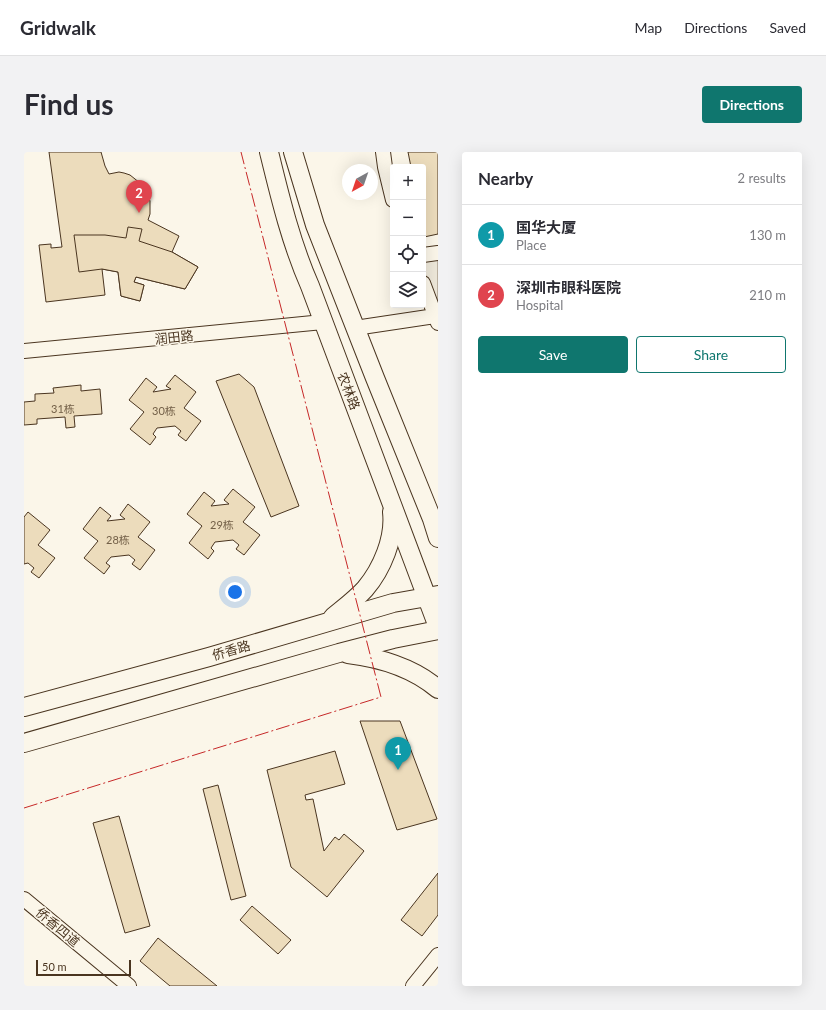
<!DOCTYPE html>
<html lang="en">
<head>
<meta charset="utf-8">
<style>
  :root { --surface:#fff; --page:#f2f2f3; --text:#2b2b33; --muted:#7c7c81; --line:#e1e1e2; --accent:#0f766e }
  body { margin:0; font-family:Lato,"Noto Sans SC",sans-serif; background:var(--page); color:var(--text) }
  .controls { position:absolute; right:12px; top:12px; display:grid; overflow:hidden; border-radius:4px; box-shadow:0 4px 16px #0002 }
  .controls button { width:36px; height:36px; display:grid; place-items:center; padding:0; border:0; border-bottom:1px solid var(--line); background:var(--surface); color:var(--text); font:20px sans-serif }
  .compass { position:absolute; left:318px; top:12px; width:36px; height:36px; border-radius:50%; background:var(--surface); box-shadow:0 4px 16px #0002; rotate:220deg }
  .scale { position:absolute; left:12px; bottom:10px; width:95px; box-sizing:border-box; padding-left:4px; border:2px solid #4a3520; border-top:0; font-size:11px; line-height:14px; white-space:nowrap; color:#4a3520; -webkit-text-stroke:3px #fbf6e9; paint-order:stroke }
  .you { position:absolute; left:211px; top:440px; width:14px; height:14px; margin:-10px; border:3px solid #fff; border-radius:50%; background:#1a73e8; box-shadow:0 0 0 6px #1a73e833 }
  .badge { display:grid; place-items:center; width:26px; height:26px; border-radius:50%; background:var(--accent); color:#fff; font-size:13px; font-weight:700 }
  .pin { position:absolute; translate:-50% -33px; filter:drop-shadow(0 1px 2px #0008) }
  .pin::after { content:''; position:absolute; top:21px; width:14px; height:12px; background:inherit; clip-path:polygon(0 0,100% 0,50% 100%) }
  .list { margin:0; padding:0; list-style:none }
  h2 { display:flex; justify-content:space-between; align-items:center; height:52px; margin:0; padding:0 16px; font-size:17px }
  h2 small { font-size:13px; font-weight:400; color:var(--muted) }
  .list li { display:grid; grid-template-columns:26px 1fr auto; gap:12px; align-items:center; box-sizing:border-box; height:60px; padding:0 16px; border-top:1px solid var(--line) }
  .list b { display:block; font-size:15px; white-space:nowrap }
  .list p { margin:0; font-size:13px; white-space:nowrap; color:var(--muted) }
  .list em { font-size:13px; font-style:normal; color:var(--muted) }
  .actions { display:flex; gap:8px; padding:12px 16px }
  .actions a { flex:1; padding:9px 0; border:1px solid var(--accent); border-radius:4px; text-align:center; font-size:14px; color:var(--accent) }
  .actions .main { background:var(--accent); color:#fff }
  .icon { flex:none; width:22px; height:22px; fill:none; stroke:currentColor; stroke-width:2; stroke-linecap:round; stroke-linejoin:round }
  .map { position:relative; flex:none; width:414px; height:834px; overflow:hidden; border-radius:4px }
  header { display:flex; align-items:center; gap:24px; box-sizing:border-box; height:56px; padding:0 20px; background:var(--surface); border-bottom:1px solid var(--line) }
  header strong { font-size:19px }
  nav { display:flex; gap:22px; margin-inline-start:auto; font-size:14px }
  .intro { display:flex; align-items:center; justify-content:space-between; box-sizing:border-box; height:96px; padding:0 24px }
  h1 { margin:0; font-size:28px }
  .button { padding:10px 18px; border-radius:4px; background:var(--accent); color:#fff; font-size:14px; font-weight:700 }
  main { display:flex; gap:24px; padding:0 24px }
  aside { flex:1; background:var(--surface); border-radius:4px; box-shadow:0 4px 16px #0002 }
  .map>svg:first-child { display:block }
  .parking { fill:#ede7d9; stroke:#887966 }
  .building { fill:#ecdcbc; stroke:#4a3520 }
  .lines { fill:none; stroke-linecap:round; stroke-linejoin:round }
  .minor-casing { stroke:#4a3520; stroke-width:16 }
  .major-casing { stroke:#4a3520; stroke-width:20 }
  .minor { stroke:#fbf6e9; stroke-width:14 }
  .major { stroke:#fbf6e9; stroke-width:18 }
  .power { stroke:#c62828; stroke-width:1; stroke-dasharray:14 3 2 3; stroke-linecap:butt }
  .labels { text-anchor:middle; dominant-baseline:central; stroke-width:3; stroke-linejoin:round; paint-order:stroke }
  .number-label { font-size:11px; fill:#725f47 }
  .street-label { font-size:13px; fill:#4a3520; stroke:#fbf6e9 }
</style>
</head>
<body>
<header>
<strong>Gridwalk</strong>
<nav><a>Map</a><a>Directions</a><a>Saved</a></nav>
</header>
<div class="intro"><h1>Find us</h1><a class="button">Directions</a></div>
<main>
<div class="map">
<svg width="414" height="834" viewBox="0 0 414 834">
  <rect width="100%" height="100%" fill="#fbf6e9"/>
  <polygon class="parking" points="414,101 414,171 399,131 399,103"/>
  <g class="building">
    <polygon points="25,0 77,0 81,14 85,22 95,20 100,21 106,23 116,31 121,36 126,49 126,62 124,68 155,84 148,100 174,115 161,137 112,125 110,130 120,133 116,149 97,144 94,120 78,117 81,143 22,150 15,93 27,92 27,96 38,95"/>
    <polygon points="384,0 414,0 414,82 400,85 399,15 387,15"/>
    <polygon points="104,75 118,77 115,89 148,100 174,115 161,137 112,125 110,130 120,133 116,149 97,144 94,120 78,117 55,120 50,83 81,83 102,86"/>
    <polygon points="215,222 230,235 275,354 247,365 192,229"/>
    <polygon points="151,223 172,240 160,256 177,269 162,289 154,283 157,279 151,274 133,276 129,282 132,285 126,293 106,277 120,260 105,248 122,226 133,235 129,240 147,237 142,234"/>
    <polygon points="57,233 57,239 76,237 78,262 50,264 51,275 42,276 41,265 13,267 13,272 0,273 0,250 11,249 11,242 30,241 29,236"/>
    <polygon points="209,337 231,355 219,370 236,383 220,403 212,397 215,393 209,388 191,390 187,396 190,399 184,407 165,391 178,374 163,362 180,340 191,349 187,354 205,352 200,348"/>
    <polygon points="104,352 126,370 114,385 131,398 116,418 108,412 111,408 105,403 87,405 82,411 86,414 80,422 60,406 74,389 59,377 76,355 87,364 83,369 101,367 96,363"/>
    <polygon points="4,360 26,378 14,393 31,406 15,426 7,420 10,416 4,411 0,412 0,365"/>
    <polygon points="336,569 376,569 413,667 373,678"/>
    <polygon points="311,599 321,632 281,643 282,648 289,647 300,699 311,685 315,688 320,682 340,699 303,745 267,715 243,618"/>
    <polygon points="194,633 222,744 207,748 179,637"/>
    <polygon points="95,664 126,774 101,781 69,671"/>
    <polygon points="414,721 414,763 398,784 377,768"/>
    <polygon points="228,754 267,788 254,802 216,768"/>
    <polygon points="134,786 193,834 146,834 116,809"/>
  </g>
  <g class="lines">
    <g class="minor-casing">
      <g id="minor">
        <polyline points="359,0 361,15 369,48"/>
        <polyline points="399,103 414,101"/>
        <polyline points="399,131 414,171"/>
        <polyline points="331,176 411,164"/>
        <polyline points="0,199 299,170"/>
        <polyline points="0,747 105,834"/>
        <polyline points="389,834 414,803"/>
      </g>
    </g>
    <g class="major-casing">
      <g id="major">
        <path d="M245,0C256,45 267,91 286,134L414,475"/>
        <polyline points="269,0 291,73 351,226 408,367 414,386"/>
        <path d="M309,465C320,456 332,447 341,437C358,417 371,386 368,360"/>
        <path d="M324,502C357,506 388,515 414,537"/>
        <polyline points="0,555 185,505 369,451 414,443"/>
        <polyline points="0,591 315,501 369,487 414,478"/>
      </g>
    </g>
    <use href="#minor" class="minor"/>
    <use href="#major" class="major"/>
    <polyline class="power" points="0,656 357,545 217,0"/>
  </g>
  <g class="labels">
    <g class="number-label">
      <text x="39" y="256">31栋</text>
      <text x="140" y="258">30栋</text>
      <text x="198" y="372">29栋</text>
      <text x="94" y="387">28栋</text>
    </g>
    <g class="street-label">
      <text transform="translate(150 185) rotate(-6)">润田路</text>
      <text transform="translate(325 239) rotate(69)">农林路</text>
      <text transform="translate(207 498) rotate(-16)">侨香路</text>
      <text transform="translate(34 775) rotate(40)">侨香四道</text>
    </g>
  </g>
</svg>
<div class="controls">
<button>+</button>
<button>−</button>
<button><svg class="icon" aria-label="locate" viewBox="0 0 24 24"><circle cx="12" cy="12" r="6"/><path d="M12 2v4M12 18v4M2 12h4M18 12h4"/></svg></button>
<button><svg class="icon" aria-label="layers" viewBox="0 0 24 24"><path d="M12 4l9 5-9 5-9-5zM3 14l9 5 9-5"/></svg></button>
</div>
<svg class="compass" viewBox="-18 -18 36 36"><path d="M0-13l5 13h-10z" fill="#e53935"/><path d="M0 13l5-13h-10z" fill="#7c7c81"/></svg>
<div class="scale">50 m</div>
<div class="you"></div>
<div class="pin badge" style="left:374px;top:618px;background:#0f9aa8">1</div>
<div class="pin badge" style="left:115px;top:61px;background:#e0444e">2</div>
</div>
<aside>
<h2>Nearby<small>2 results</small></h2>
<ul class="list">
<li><span class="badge" style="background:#0f9aa8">1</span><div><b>国华大厦</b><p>Place</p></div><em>130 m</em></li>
<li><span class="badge" style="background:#e0444e">2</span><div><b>深圳市眼科医院</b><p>Hospital</p></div><em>210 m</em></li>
</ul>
<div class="actions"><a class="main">Save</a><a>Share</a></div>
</aside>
</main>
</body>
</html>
